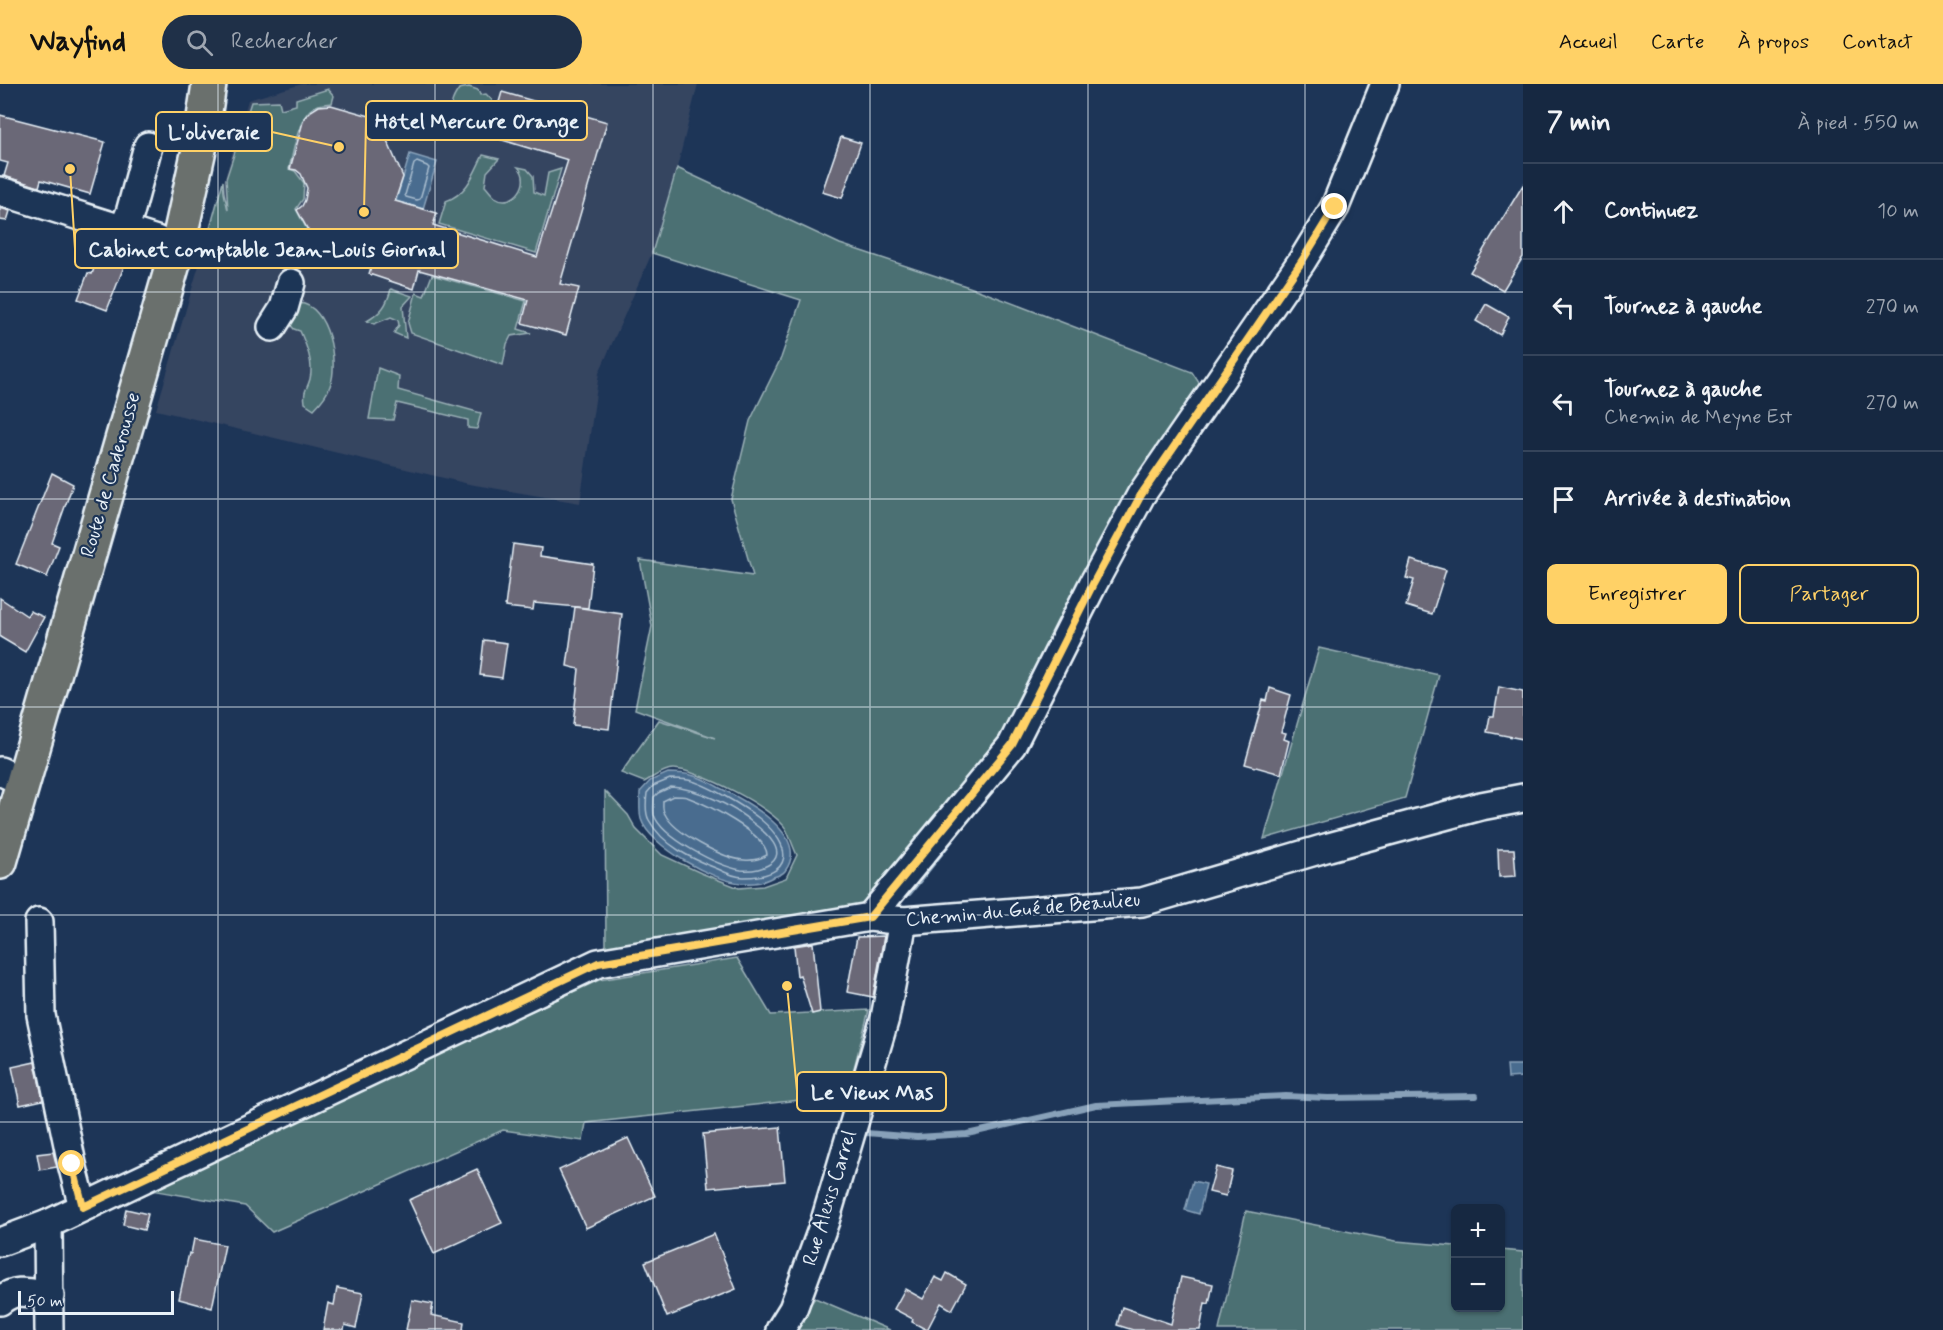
<!DOCTYPE html>
<html lang="fr">
<head>
<meta charset="utf-8">
<style>
  :root { --surface:#162841; --page:#1f3048; --text:#f1f3f6; --muted:#9ea6b1; --line:#35445a; --accent:#ffd166 }
  body { margin:0; font-family:Mynerve,sans-serif; background:var(--page); color:var(--text) }
  .controls { position:absolute; right:18px; bottom:18px; display:grid; overflow:hidden; border-radius:9px; box-shadow:0 2px 4px #0004 }
  .controls button { width:54px; height:54px; display:grid; place-items:center; padding:0; border:0; border-bottom:2px solid var(--line); background:var(--surface); color:var(--text); font:30px sans-serif }
  .scale { position:absolute; left:18px; bottom:15px; width:156px; box-sizing:border-box; padding-left:6px; border:3px solid #e8f1f8; border-top:0; font-size:16px; line-height:21px; white-space:nowrap; color:#e8f1f8; -webkit-text-stroke:4px #1d3557; paint-order:stroke }
  .stop { position:absolute; width:18px; height:18px; margin:-14px; border:4px solid #ffd166; border-radius:50%; background:#fff }
  .stop.end { background:#ffd166; border-color:#fff; box-shadow:0 2px 6px #0008 }
  .list { margin:0; padding:0; list-style:none }
  h2 { display:flex; justify-content:space-between; align-items:center; height:78px; margin:0; padding:0 24px; font-size:26px }
  h2 small { font-size:20px; font-weight:400; color:var(--muted) }
  .list li { display:grid; grid-template-columns:39px 1fr auto; gap:18px; align-items:center; box-sizing:border-box; height:96px; padding:0 24px; border-top:2px solid var(--line) }
  .list b { display:block; font-size:22px; white-space:nowrap }
  .list p { margin:0; font-size:20px; white-space:nowrap; color:var(--muted) }
  .list em { font-size:20px; font-style:normal; color:var(--muted) }
  .actions { display:flex; gap:12px; padding:18px 24px }
  .actions a { flex:1; padding:14px 0; border:2px solid var(--accent); border-radius:9px; text-align:center; font-size:21px; color:var(--accent) }
  .actions .main { background:var(--accent); color:#111 }
  .icon { flex:none; width:33px; height:33px; fill:none; stroke:currentColor; stroke-width:2; stroke-linecap:round; stroke-linejoin:round }
  .map { position:relative; flex:none; width:1523px; height:1246px; overflow:hidden }
  header { display:flex; align-items:center; gap:36px; box-sizing:border-box; height:84px; padding:0 30px; background:var(--accent); color:#111 }
  header strong { font-size:28px }
  nav { display:flex; gap:33px; margin-inline-start:auto; font-size:21px }
  .search { width:420px; height:54px; background:var(--page); display:flex; align-items:center; gap:15px; box-sizing:border-box; padding:0 21px; border-radius:33px; color:var(--muted); font-size:22px }
  main { display:flex }
  aside { flex:1; background:var(--surface) }
  .map>svg:first-child { display:block }
  .built { fill:#344461 }
  .green { fill:#4c7073; stroke:#9ab0b6; stroke-width:1.5 }
  .water { fill:#486c8f; stroke:#88a1b9; stroke-width:1.5 }
  .lines { fill:none; stroke-linecap:round; stroke-linejoin:round }
  .shore { stroke:#a8bcce; stroke-width:1.5 }
  .stream { stroke:#88a1b9; stroke-width:6 }
  .building { fill:#6b6777; stroke:#e8f1f8; stroke-width:1.5 }
  .minor-casing { stroke:#e8f1f8; stroke-width:32 }
  .major-casing { stroke:#e8f1f8; stroke-width:38 }
  .minor { stroke:#1d3557; stroke-width:27 }
  .major { stroke:#6a706d; stroke-width:33 }
  .route { stroke:#ffd166; stroke-width:8 }
  .grid { fill:none; stroke:#e8f1f8; stroke-width:1.5; stroke-opacity:0.55 }
  .labels { text-anchor:middle; dominant-baseline:central; stroke-width:4.5; stroke-linejoin:round; paint-order:stroke }
  .street-label { font-size:20px; fill:#e8f1f8; stroke:#1d3557 }
  .leader { fill:none; stroke:#ffd166; stroke-width:2 }
  .callout-dot { fill:#ffd166; stroke:#1d3557; stroke-width:2 }
  .callout { fill:#1d3557; stroke:#ffd166; stroke-width:2 }
  .callout-label { font-size:21px; text-anchor:middle; font-weight:bold; fill:#e8f1f8 }
</style>
</head>
<body>
<header>
<strong>Wayfind</strong>
<div class="search"><svg class="icon" aria-label="search" viewBox="0 0 24 24"><circle cx="10" cy="10" r="6"/><path d="M15 15l6 6"/></svg>Rechercher</div>
<nav><a>Accueil</a><a>Carte</a><a>À propos</a><a>Contact</a></nav>
</header>
<main>
<div class="map">
<svg width="1523" height="1246" viewBox="0 0 1523 1246">
  <rect width="100%" height="100%" fill="#1d3557"/>
  <filter id="ink" filterUnits="userSpaceOnUse"><feTurbulence type="fractalNoise" baseFrequency=".0167" numOctaves="2"/><feDisplacementMap in="SourceGraphic" scale="12" xChannelSelector="R" yChannelSelector="G"/><feConvolveMatrix kernelMatrix="1 2 1 2 8 2 1 2 1" color-interpolation-filters="sRGB"/></filter>
  <g filter="url(#ink)">
    <polygon class="built" points="302,0 698,0 677,84 652,169 599,289 580,419 469,400 156,326 248,16"/>
    <g class="green">
      <path d="M469,3L478,6L480,11L486,10L492,16V24H488L487,31L480,40C453,43 443,27 459,5Z"/>
      <path d="M328,5L334,12L332,19C324,20 316,20 310,26C298,37 293,70 289,85L295,87L304,99L303,115L296,125L324,177C318,179 311,182 305,182C287,183 269,171 254,163L259,168L217,157L209,148L223,97L224,109L228,126L226,95L251,18L279,17L281,25L296,21V15Z"/>
      <path d="M483,71L499,75L487,88L485,102C488,105 491,110 495,113C513,125 533,98 518,83L527,85L533,92L534,108L544,112L548,89L561,85L536,169L439,140L446,117C468,109 474,89 483,71Z"/>
      <path d="M677,84L840,160L978,206L1192,288L1205,308L1009,652L874,820L606,864L605,707L628,731L636,745L662,771L701,789L739,804L763,802L786,794L797,771C793,763 790,753 786,745C774,724 697,685 673,685C664,685 652,694 644,698L621,689L659,636L715,654L635,625L652,542L640,476L753,492L731,415L750,337L781,274L801,216L652,169Z"/>
      <polygon points="432,191 526,217 518,245 531,249 511,252 507,260 503,281 411,249 408,239 416,209 424,212"/>
      <path d="M391,205L412,212L403,222L406,254L394,249L399,241L398,236L391,233L374,240L367,237C381,229 387,221 391,205Z"/>
      <path d="M299,219C329,221 339,280 330,302C327,311 321,318 314,325L305,319C303,306 307,306 310,295C314,279 306,261 300,247L294,245L288,238L294,222Z"/>
      <polygon points="378,284 399,292 398,306 481,329 477,345 468,344 468,336 397,319 393,336 369,335"/>
      <polygon points="1319,564 1439,591 1405,714 1264,755"/>
      <polygon points="737,874 771,931 869,926 847,1011 586,1039 583,1057 503,1046 272,1148 245,1122 145,1105 599,896"/>
      <polygon points="1246,1127 1396,1157 1455,1162 1456,1224 1500,1224 1501,1166 1523,1168 1523,1246 1219,1246"/>
      <polygon points="815,1214 890,1246 792,1246"/>
    </g>
    <g class="water">
      <polygon points="410,70 437,78 423,125 396,117"/>
      <path d="M668,689C675,689 684,689 691,691C701,693 711,699 720,704C744,716 812,751 785,787C783,790 777,792 773,793C764,798 752,800 742,799C715,798 649,762 641,735C639,727 640,716 640,708L650,697Z"/>
      <polygon points="1507,981 1523,981 1523,993 1508,994"/>
      <polygon points="1193,1097 1206,1100 1199,1130 1185,1126"/>
    </g>
    <g class="lines">
      <g class="shore">
        <polygon points="417,78 427,82 429,84 420,115 417,116 406,113 405,111 414,80"/>
        <path d="M670,695C676,695 682,695 688,696C707,700 745,723 760,735C794,763 794,793 744,793C736,793 726,789 718,785C692,775 663,762 649,736C645,729 646,717 647,709L653,702Z"/>
        <path d="M671,703C697,704 733,722 753,739C765,748 790,769 768,781C761,785 750,787 741,786C718,782 662,754 654,731C653,726 654,718 654,713L658,709Z"/>
        <path d="M673,712C678,712 683,712 687,713C706,720 767,750 767,771C760,775 752,777 744,776C724,775 674,749 665,730C662,726 663,721 663,717Z"/>
      </g>
      <g class="stream">
        <polyline points="909,809 970,732"/>
        <polyline points="866,1049 917,1053 967,1050 1096,1021 1286,1012 1328,1014 1476,1012"/>
      </g>
    </g>
    <g class="building">
      <polygon points="502,8 607,38 560,200 579,204 566,251 522,239 528,216 419,186 414,205 369,190 376,167 354,160 325,177 297,126 302,122 305,116 307,104 301,90 296,86 290,85 304,34 311,27 319,22 331,21 391,38 386,54 403,93 395,117 437,129 433,141 537,173 568,76 489,52"/>
      <polygon points="0,31 105,58 90,110 41,96 39,103 4,92 8,79 0,77"/>
      <polygon points="841,53 861,59 842,114 822,108"/>
      <polygon points="1523,101 1523,173 1503,206 1470,188"/>
      <polygon points="0,124 10,127 7,137 0,136"/>
      <polygon points="99,170 125,180 107,226 78,215 88,189 92,190"/>
      <polygon points="1486,220 1509,233 1500,251 1476,237"/>
      <polygon points="52,389 73,400 52,459 59,462 47,493 16,480"/>
      <polygon points="513,460 541,464 540,472 593,480 588,524 534,519 533,526 505,523"/>
      <polygon points="1411,476 1446,486 1432,530 1406,522 1414,496 1406,494"/>
      <polygon points="0,514 27,532 30,527 44,533 25,568 0,553"/>
      <polygon points="575,523 622,530 609,645 573,641 579,585 567,582"/>
      <polygon points="484,556 507,559 502,594 480,591"/>
      <polygon points="1499,603 1523,608 1523,655 1487,648 1490,632 1494,632"/>
      <polygon points="1270,604 1291,611 1281,648 1286,649 1284,655 1289,657 1281,690 1245,680 1263,616 1267,617"/>
      <polygon points="1498,765 1514,765 1516,792 1499,793"/>
      <polygon points="884,852 873,913 847,908 857,853"/>
      <polygon points="813,859 820,928 812,930 800,891 797,892 794,862"/>
      <polygon points="35,978 43,1016 20,1021 12,983"/>
      <polygon points="780,1043 785,1097 708,1104 703,1050"/>
      <polygon points="628,1054 655,1112 586,1144 559,1086"/>
      <polygon points="53,1068 57,1083 40,1086 37,1070"/>
      <polygon points="1216,1083 1232,1087 1226,1112 1209,1108"/>
      <polygon points="477,1085 502,1139 434,1170 409,1116"/>
      <polygon points="126,1125 148,1130 144,1146 123,1141"/>
      <polygon points="714,1150 736,1205 667,1233 645,1178"/>
      <polygon points="194,1155 225,1161 212,1224 179,1215 189,1169 191,1170"/>
      <polygon points="947,1189 966,1200 952,1226 941,1219 927,1246 912,1238 913,1235 894,1225 905,1205 923,1215 935,1193 943,1197"/>
      <polygon points="1181,1193 1213,1200 1209,1220 1205,1219 1200,1246 1133,1246 1117,1241 1122,1223 1171,1240"/>
      <polygon points="337,1204 363,1209 356,1244 345,1241 344,1246 323,1246 328,1219 334,1221"/>
      <polygon points="412,1216 433,1220 431,1231 464,1238 463,1246 406,1246"/>
    </g>
    <g class="lines">
      <g class="minor-casing">
        <g id="minor">
          <polyline points="0,107 156,156 177,166"/>
          <polyline points="123,145 130,129 148,62"/>
          <polyline points="272,243 284,224 291,199"/>
          <polyline points="0,687 23,698"/>
          <polyline points="870,833 1012,661 1093,500 1141,411 1302,177 1335,123 1385,0"/>
          <polyline points="39,838 41,931 72,1080 83,1123"/>
          <polyline points="48,1140 49,1246"/>
          <polyline points="0,1158 48,1140 598,879 870,833 903,837 1142,818 1329,763 1481,722 1523,714"/>
          <path d="M0,1217C16,1203 30,1209 50,1212"/>
          <polyline points="780,1246 793,1225 825,1137 885,934 903,837"/>
        </g>
      </g>
      <g class="major-casing">
        <polyline id="major" points="0,778 177,166 200,61 209,0"/>
      </g>
      <use href="#minor" class="minor"/>
      <use href="#major" class="major"/>
    </g>
  </g>
  <g class="lines" filter="url(#ink)">
    <polyline class="route" points="72,1080 83,1123 598,879 870,833 1012,661 1093,500 1141,411 1302,177 1335,123"/>
  </g>
  <path class="grid" d="M218,0V1246M435,0V1246M653,0V1246M870,0V1246M1088,0V1246M1305,0V1246M0,208H1523M0,415H1523M0,623H1523M0,831H1523M0,1038H1523"/>
  <g class="labels">
    <g class="street-label">
      <text transform="translate(111 391) rotate(-74)">Route de Caderousse</text>
      <text transform="translate(1023 826) rotate(-5)">Chemin du Gué de Beaulieu</text>
      <text transform="translate(830 1114) rotate(-73)">Rue Alexis Carrel</text>
    </g>
  </g>
  <path class="leader" d="M364 128L366 37M339 63L272 48M70 85L75 165M787 902L797 1007"/>
  <g class="callout-dot">
    <circle cx="364" cy="128" r="6"/>
    <circle cx="339" cy="63" r="6"/>
    <circle cx="70" cy="85" r="6"/>
    <circle cx="787" cy="902" r="6"/>
  </g>
  <g class="callout">
    <rect x="366" y="17" width="221" height="39" rx="6"/>
    <rect x="156" y="28" width="116" height="39" rx="6"/>
    <rect x="75" y="145" width="383" height="39" rx="6"/>
    <rect x="797" y="988" width="149" height="39" rx="6"/>
  </g>
  <g class="callout-label">
    <text x="477" y="44">Hôtel Mercure Orange</text>
    <text x="214" y="55">L'oliveraie</text>
    <text x="267" y="172">Cabinet comptable Jean-Louis Giornal</text>
    <text x="872" y="1015">Le Vieux Mas</text>
  </g>
</svg>
<div class="controls">
<button>+</button>
<button>−</button>
</div>
<div class="scale">50 m</div>
<div class="stop" style="left:72px;top:1080px"></div>
<div class="stop end" style="left:1335px;top:123px"></div>
</div>
<aside>
<h2>7 min<small>À pied · 550 m</small></h2>
<ul class="list">
<li><svg class="icon" aria-label="ahead" viewBox="0 0 24 24"><path d="M12 20V5M6 11l6-6 6 6"/></svg><div><b>Continuez</b></div><em>10 m</em></li>
<li><svg class="icon" aria-label="left" viewBox="0 0 24 24"><path d="M17 20v-9H6M10 6l-5 5 5 5"/></svg><div><b>Tournez à gauche</b></div><em>270 m</em></li>
<li><svg class="icon" aria-label="left" viewBox="0 0 24 24"><path d="M17 20v-9H6M10 6l-5 5 5 5"/></svg><div><b>Tournez à gauche</b><p>Chemin de Meyne Est</p></div><em>270 m</em></li>
<li><svg class="icon" aria-label="arrive" viewBox="0 0 24 24"><path d="M6 21V4h12l-3 4 3 4H6"/></svg><div><b>Arrivée à destination</b></div></li>
</ul>
<div class="actions"><a class="main">Enregistrer</a><a>Partager</a></div>
</aside>
</main>
</body>
</html>
